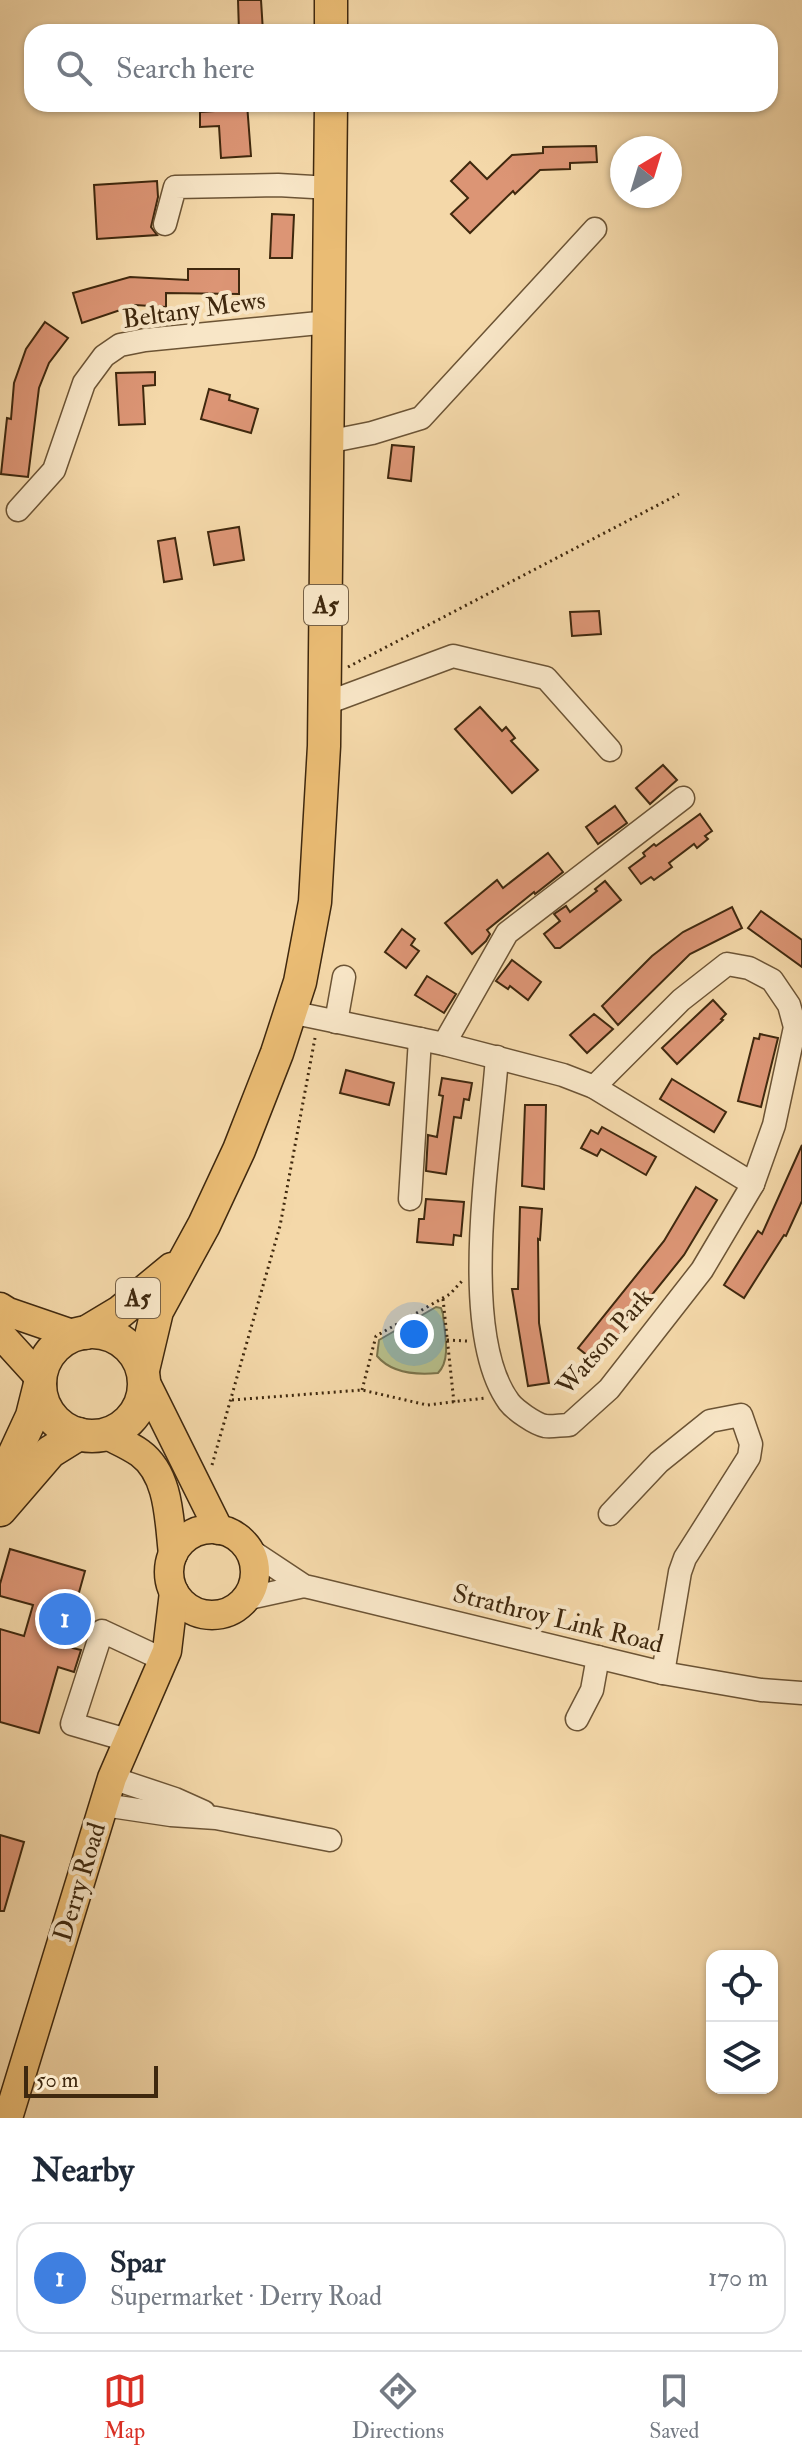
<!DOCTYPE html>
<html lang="en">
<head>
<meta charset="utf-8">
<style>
  :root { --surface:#fff; --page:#f2f2f3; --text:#1f2937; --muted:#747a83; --line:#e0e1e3; --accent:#d93025 }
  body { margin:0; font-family:"IM FELL Double Pica",serif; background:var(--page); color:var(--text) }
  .controls { position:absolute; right:24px; bottom:24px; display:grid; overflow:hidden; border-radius:16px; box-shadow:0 2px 6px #0004 }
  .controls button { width:72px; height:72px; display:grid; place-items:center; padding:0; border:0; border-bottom:2px solid var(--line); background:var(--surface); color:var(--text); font:40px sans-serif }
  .compass { position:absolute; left:610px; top:136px; width:72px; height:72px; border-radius:50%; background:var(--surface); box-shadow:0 2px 6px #0004; rotate:38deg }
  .scale { position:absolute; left:24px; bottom:20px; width:134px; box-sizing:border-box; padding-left:8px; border:4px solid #3f280e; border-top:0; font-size:22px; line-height:28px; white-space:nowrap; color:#3f280e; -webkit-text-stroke:6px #f8e6c7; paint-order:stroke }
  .you { position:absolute; left:414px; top:1334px; width:28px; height:28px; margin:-20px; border:6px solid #fff; border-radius:50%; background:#1a73e8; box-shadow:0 0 0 12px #1a73e833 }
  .badge { display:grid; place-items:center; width:52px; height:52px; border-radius:50%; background:var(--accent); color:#fff; font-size:26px; font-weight:700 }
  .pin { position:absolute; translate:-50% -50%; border:4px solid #fff; box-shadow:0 2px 8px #0006 }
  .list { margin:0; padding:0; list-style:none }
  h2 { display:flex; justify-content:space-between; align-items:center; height:104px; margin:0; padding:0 32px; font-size:34px }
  h2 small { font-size:26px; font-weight:400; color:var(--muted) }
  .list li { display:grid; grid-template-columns:52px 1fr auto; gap:24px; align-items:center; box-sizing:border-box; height:112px; margin:0 16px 16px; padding:0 16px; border:2px solid var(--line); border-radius:24px }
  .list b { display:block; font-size:30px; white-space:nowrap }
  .list p { margin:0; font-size:26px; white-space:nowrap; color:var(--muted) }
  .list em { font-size:26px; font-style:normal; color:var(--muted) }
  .icon { flex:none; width:44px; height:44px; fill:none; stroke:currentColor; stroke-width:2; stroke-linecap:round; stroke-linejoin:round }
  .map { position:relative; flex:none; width:802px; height:2118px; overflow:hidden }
  .search { position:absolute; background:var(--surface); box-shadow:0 2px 6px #0004; left:24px; right:24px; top:24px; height:88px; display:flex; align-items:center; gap:20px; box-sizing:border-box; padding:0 28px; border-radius:24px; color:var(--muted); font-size:30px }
  .sheet { height:232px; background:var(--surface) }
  nav { display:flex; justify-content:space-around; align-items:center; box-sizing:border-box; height:112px; border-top:2px solid var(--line); background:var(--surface); font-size:22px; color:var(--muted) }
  nav a { display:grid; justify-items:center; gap:4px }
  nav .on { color:var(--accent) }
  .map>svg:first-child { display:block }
  .green { fill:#b7bf8b; stroke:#7b744c; stroke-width:2 }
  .building { fill:#dc9575; stroke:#3f280e; stroke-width:2 }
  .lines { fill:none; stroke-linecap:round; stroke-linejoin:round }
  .minor-casing { stroke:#6c5435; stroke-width:25 }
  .major-casing { stroke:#3f280e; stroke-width:31 }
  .highway-casing { stroke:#3f280e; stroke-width:35 }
  .path { stroke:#3f280e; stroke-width:3; stroke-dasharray:2 4; stroke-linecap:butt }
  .minor { stroke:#f8e6c7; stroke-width:22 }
  .major { stroke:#eabc74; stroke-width:28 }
  .highway { stroke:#eabc74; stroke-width:32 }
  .labels { text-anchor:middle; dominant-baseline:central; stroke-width:8; stroke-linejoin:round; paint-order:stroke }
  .shield { fill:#f8e6c7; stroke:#766146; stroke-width:2 }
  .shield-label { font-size:24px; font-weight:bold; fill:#3f280e }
  .street-label { font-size:26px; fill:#3f280e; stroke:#f8e6c7 }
</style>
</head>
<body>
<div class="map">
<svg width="802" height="2118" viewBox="0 0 802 2118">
  <rect width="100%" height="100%" fill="#f4d8a9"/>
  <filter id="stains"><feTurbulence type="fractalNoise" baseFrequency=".0025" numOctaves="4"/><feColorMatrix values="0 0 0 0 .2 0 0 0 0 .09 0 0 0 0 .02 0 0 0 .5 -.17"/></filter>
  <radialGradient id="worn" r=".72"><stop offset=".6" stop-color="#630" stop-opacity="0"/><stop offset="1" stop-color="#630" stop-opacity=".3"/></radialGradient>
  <path class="green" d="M436,1307L441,1308L443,1314C444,1331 452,1359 438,1373C417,1375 392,1374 377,1356L379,1340Z"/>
  <g class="building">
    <polygon points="238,0 261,0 263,32 239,32"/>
    <polygon points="228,104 247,104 251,156 221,158 219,126 200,127 200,112 229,110"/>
    <polygon points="596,146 597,162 570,163 570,169 540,170 515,194 513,191 470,233 451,214 468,198 451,181 470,162 487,179 512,155 543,153 543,147"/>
    <polygon points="157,181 158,197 151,227 157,235 97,239 94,185"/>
    <polygon points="272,214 294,215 292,258 270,258"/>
    <polygon points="188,269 239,269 239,294 166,293 166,307 135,305 82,323 73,293 130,277 188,280"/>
    <polygon points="45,322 68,338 49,363 39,388 28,477 1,474 7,418 11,419 14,383 26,349"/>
    <polygon points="155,372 155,385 143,386 145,424 119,425 116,373"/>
    <polygon points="209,389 230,395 229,400 258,409 251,433 201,419"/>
    <polygon points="392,445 414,447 411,481 388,478"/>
    <polygon points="239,527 244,560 214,565 208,532"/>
    <polygon points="175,538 182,579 164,582 158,541"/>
    <polygon points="599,611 601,634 572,636 570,612"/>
    <polygon points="480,707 502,731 506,727 515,738 511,741 538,770 512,793 455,729"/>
    <polygon points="663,765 677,780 650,804 636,788"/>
    <polygon points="615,806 627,823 598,844 586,827"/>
    <polygon points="700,814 712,831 705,836 708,839 697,848 694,844 669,863 672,867 654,880 651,877 641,884 629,868 645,856 643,853 654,844 656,846"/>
    <polygon points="548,853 563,872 535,894 534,892 487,930 490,934 486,941 472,954 445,923 497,880 503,888"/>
    <polygon points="605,881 621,900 560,948 555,948 544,934 560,921 554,914 566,906 570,912 597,891 595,889"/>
    <polygon points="732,907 742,928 690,954 618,1025 602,1006 652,956 683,932"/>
    <polygon points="761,911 802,940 802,967 748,928"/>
    <polygon points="402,929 415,939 411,945 419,951 406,968 385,952"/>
    <polygon points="512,960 541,982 528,1000 510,986 508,989 496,981"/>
    <polygon points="427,976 456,994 444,1013 415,995"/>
    <polygon points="713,1000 726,1014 721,1019 723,1020 677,1064 662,1048"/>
    <polygon points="594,1014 613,1029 587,1053 570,1035"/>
    <polygon points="760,1034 778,1038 761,1107 738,1101 754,1038 759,1039"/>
    <polygon points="346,1070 394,1083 389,1105 340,1093"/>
    <polygon points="442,1078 472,1083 469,1100 464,1099 461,1118 454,1117 446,1174 426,1171 428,1135 437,1137 443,1096 439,1095"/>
    <polygon points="672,1079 726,1112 714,1132 660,1099"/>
    <polygon points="525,1105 546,1105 544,1189 522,1186"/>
    <polygon points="602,1127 656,1157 646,1175 601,1149 597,1156 581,1148 591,1130 598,1134"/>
    <polygon points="802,1145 802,1201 786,1236 784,1235 744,1298 724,1285 758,1231 762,1234"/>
    <polygon points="696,1187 717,1200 684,1255 597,1363 578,1348 664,1241"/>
    <polygon points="426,1199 464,1202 461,1236 454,1235 453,1245 417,1242 419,1219 424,1219"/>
    <polygon points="520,1207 542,1209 540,1240 538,1239 539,1323 549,1383 528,1386 512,1289 518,1289"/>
    <polygon points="10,1549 85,1571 64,1646 81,1650 74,1672 58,1667 39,1733 0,1722 0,1629 24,1636 33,1605 0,1596 0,1584"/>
    <polygon points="0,1835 24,1842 4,1911 0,1911"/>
  </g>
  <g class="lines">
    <g class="minor-casing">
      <g id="minor">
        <polyline points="165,224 175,187 278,185 331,188"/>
        <polyline points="327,442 372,433 421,418 595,229"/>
        <polyline points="18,510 54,470 84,383 104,356 120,345 145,340 329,322"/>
        <polyline points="324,704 453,656 546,678 610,750"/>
        <polyline points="290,1012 444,1044 563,1075 594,1087 753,1184"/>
        <polyline points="336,1022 344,977"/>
        <polyline points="444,1044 507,933 683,798"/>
        <path d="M497,1057C491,1145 457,1331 509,1402C515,1410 535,1424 545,1426C552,1427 561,1425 569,1425L609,1389L702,1270L753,1184L774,1125L795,1027L789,1005L772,980L749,968L727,964L681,1000L594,1087"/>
        <polyline points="410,1199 420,1039"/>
        <polyline points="610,1514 659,1462 710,1421 741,1415 751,1444 749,1457 685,1558 680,1572 663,1673"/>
        <polyline points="247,1548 304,1586 313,1588 663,1673 761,1690 802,1693"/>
        <polyline points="245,1599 304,1586"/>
        <polyline points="577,1719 592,1690 598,1657"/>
        <polyline points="127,1740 72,1724 102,1631 162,1659"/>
        <polyline points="112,1778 175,1799 204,1812"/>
        <polyline points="104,1805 171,1815 216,1818 330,1840"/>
      </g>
    </g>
    <g class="major-casing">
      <g id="major">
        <polyline points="0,1307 8,1312 75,1335"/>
        <polyline points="0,1334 41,1379"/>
        <polyline points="144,1379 219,1530"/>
        <path d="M105,1434C116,1440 129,1445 140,1453C170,1475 169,1521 173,1554"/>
        <circle cx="212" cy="1572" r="43"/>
        <polyline points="8,2118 112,1778 167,1651 174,1592"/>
      </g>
    </g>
    <g class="highway-casing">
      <g id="highway">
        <polyline points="331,32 331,0"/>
        <circle cx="92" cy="1384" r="52"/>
        <polyline points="85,1333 120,1312 172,1269"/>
        <polyline points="143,1370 157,1311 204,1225 239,1150 277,1053 300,982 315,902 324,746 331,104"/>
        <polyline points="0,1485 32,1416 40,1384"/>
        <polyline points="0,1510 50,1452 79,1434"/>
      </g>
    </g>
    <g class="path">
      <polyline points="348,667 679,494"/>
      <polyline points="443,1299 454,1403"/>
      <polyline points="447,1340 467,1341"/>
      <polyline points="362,1390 376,1336 450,1294 462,1281"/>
      <polyline points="232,1400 362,1390 427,1405 485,1398"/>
      <polyline points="212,1465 280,1226 315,1038"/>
    </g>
    <use href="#minor" class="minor"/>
    <use href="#major" class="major"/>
    <use href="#highway" class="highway"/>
  </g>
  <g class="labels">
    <g class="shield">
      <rect x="304" y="585" width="44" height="40" rx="6"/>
      <rect x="116" y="1278" width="44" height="40" rx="6"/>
    </g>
    <g class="shield-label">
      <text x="326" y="605">A5</text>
      <text x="138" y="1298">A5</text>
    </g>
    <g class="street-label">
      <text transform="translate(194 310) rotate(-8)">Beltany Mews</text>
      <text transform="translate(605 1342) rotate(-49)">Watson Park</text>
      <text transform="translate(558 1619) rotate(14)">Strathroy Link Road</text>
      <text transform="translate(80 1882) rotate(-73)">Derry Road</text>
    </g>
  </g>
  <rect width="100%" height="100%" filter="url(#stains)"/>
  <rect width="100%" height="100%" fill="url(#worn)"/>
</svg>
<div class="controls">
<button><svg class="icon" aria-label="locate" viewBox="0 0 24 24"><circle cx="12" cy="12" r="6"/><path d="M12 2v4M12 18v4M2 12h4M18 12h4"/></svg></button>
<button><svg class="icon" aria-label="layers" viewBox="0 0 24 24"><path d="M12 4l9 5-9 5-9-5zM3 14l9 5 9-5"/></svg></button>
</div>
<svg class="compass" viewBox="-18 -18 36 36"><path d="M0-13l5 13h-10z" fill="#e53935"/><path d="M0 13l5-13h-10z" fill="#747a83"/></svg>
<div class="scale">50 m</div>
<div class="you"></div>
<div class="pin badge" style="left:65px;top:1619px;background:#3f7fe0">1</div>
<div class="search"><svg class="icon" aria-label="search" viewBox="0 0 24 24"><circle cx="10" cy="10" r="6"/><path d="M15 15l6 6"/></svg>Search here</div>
</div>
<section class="sheet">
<h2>Nearby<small></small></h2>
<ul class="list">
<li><span class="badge" style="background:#3f7fe0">1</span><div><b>Spar</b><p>Supermarket · Derry Road</p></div><em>170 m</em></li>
</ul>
</section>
<nav>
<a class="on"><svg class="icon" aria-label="map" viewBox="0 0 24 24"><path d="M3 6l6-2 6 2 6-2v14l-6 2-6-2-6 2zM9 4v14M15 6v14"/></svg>Map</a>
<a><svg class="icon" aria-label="directions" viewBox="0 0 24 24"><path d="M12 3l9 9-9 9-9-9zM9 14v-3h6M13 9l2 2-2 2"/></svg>Directions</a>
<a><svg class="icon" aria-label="saved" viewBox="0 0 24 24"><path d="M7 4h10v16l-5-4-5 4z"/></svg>Saved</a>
</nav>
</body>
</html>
